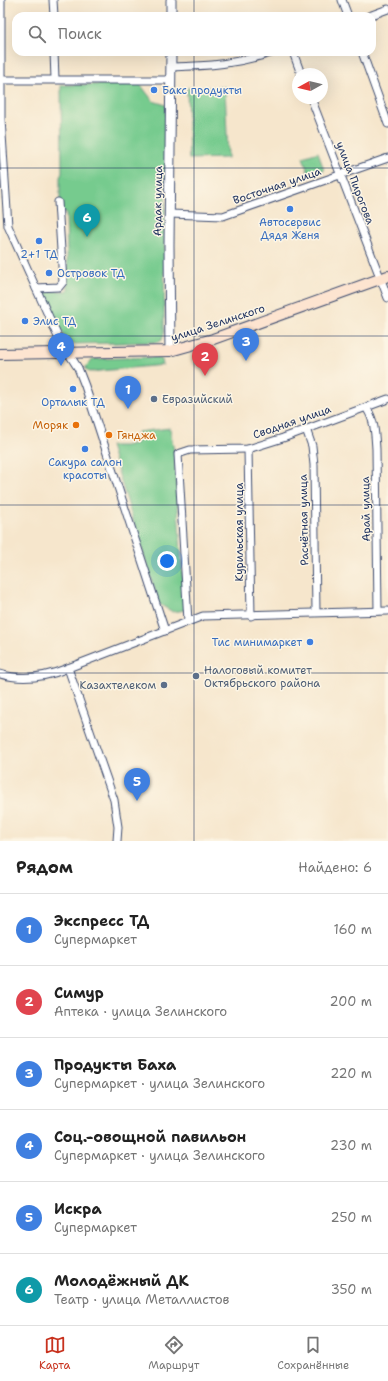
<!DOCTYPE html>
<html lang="ru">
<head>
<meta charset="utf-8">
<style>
  :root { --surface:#fff; --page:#f6f6f6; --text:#222; --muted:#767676; --line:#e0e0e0; --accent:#c8321e }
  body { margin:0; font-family:"Shantell Sans",sans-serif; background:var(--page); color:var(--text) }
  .compass { position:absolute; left:292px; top:68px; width:36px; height:36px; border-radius:50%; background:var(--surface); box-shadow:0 4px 16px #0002; rotate:262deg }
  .you { position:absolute; left:167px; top:561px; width:14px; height:14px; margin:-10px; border:3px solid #fff; border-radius:50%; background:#1a73e8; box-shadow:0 0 0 6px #1a73e833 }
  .badge { display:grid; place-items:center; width:26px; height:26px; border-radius:50%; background:var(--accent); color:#fff; font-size:13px; font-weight:700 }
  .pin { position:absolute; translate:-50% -33px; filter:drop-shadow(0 1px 2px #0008) }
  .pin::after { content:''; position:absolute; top:21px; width:14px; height:12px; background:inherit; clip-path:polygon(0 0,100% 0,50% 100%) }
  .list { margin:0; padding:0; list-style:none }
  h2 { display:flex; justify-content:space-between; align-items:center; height:52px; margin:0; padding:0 16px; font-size:17px }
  h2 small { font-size:13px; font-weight:400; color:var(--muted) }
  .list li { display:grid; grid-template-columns:26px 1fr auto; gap:12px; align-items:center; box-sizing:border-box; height:72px; padding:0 16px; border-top:1px solid var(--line) }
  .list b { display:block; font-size:15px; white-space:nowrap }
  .list p { margin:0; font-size:13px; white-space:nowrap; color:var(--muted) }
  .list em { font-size:13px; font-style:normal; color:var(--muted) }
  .icon { flex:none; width:22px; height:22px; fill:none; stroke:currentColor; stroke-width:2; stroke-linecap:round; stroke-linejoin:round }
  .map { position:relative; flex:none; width:388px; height:841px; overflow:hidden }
  .search { position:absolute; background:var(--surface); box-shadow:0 4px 16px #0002; left:12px; right:12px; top:12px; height:44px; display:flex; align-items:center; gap:10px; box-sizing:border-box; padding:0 14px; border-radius:12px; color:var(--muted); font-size:15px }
  .sheet { height:484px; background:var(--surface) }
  nav { display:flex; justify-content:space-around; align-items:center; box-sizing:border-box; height:56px; border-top:1px solid var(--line); background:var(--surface); font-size:11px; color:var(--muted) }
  nav a { display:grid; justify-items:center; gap:2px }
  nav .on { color:var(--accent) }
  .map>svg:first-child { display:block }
  .green { fill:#76cb8e; stroke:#487d76 }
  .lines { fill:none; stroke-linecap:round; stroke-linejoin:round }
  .minor-casing { stroke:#3c4a6e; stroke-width:9 }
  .tertiary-casing { stroke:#3c4a6e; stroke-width:11 }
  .secondary-casing { stroke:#3c4a6e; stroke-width:12 }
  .minor { stroke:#fff; stroke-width:7 }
  .tertiary { stroke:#fff; stroke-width:9 }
  .secondary { stroke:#fde4d0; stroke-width:10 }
  .grid { fill:none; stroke:#1b2f5e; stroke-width:1; stroke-opacity:0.55 }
  .shop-dot { fill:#3f7fe0; stroke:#fcf5e5; stroke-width:1.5 }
  .service-dot { fill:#5c6f8a; stroke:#fcf5e5; stroke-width:1.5 }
  .food-dot { fill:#e8710a; stroke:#fcf5e5; stroke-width:1.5 }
  .labels { text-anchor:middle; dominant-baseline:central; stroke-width:3; stroke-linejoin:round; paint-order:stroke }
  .shop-label { font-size:11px; fill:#366cbe; stroke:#fcf5e5 }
  .street-label { font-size:11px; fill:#1b2f5e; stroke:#fcf5e5 }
  .service-label { font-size:11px; fill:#4e5e75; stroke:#fcf5e5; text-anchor:start }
  .food-label { font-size:11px; fill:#c56008; stroke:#fcf5e5; text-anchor:end }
</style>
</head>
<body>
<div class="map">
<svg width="388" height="841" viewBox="0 0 388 841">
  <rect width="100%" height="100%" fill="#fcf5e5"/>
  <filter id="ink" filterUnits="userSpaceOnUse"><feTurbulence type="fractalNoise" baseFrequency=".025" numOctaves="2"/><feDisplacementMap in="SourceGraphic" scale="8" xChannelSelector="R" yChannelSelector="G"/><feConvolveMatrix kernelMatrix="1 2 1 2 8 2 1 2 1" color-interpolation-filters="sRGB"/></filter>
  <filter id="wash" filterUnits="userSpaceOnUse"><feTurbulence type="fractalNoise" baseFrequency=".012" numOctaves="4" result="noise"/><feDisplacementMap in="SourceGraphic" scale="16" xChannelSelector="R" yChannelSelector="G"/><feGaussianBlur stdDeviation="0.9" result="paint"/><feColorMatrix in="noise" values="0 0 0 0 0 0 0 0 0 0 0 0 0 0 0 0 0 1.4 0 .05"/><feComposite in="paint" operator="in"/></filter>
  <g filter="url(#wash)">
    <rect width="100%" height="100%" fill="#f6e6cc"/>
    <g class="green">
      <polygon points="140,84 153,101 166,105 164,334 162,340 159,342 72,344 66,340 44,296 47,291 68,291 66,212 60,212 60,177 62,173 61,85"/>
      <polygon points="225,87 228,158 189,159 187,88"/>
      <polygon points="318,152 324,170 309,175 303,157"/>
      <polygon points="157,357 162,360 163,365 90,372 86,370 86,366 93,359"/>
      <polygon points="170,428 174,451 185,610 173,612 159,604 110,446 125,446 137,443 137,432"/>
    </g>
  </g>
  <g filter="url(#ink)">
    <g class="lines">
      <g class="minor-casing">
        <g id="minor">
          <polyline points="1,0 1,119 8,226 58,337 78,368 85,386 165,631"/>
          <polyline points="53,0 54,16"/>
          <polyline points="342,0 348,16"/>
          <polyline points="369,16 388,9"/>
          <polyline points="54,52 55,79"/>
          <polyline points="293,52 301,74"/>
          <polyline points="362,52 388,124"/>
          <path d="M171,67C209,66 237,64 274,52"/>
          <polyline points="1,80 171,80"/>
          <polyline points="311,98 388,298"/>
          <polyline points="170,214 223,216 388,158"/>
          <polyline points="36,288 59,287 63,282 58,202"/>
          <path d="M367,409C375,421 375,435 376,449L378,611"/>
          <polyline points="306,429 312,446 314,465 316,612"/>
          <polyline points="248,449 251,616"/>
          <polyline points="188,621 178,454 190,450 248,449 283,438 388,399"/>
          <path d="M0,674C23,681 46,677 68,668"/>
          <polyline points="117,841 118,827 114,800 68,668 203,616 388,611"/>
        </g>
      </g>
      <g class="tertiary-casing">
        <g id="tertiary">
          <polyline points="171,0 171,16"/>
          <polyline points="170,351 169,245 171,52"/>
        </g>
      </g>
      <g class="secondary-casing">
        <polyline id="secondary" points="0,354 170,351 213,339 388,276"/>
      </g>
      <use href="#minor" class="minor"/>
      <use href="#tertiary" class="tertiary"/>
      <use href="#secondary" class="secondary"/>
    </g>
  </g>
  <path class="grid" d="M194,0V16M194,52V841M0,168H388M0,336H388M0,505H388M0,673H388"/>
  <g class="shop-dot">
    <circle cx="154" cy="90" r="4"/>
    <circle cx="290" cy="209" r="4"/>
    <circle cx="39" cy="241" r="4"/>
    <circle cx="49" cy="273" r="4"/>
    <circle cx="25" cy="321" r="4"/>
    <circle cx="73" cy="389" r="4"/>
    <circle cx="85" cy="449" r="4"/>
    <circle cx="310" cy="642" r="4"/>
  </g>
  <g class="service-dot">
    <circle cx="154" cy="399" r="4"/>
    <circle cx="196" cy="676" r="4"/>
    <circle cx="164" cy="685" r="4"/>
  </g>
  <g class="food-dot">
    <circle cx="76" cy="425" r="4"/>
    <circle cx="109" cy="435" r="4"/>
  </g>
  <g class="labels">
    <g class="shop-label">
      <text x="162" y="90" text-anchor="start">Бакс продукты</text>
      <text x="290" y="222">Автосервис<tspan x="290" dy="13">Дядя Женя</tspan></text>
      <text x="39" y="254">2+1 ТД</text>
      <text x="57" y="273" text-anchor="start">Островок ТД</text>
      <text x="33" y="321" text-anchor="start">Элис ТД</text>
      <text x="73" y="402">Орталык ТД</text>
      <text x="85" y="462">Сакура салон<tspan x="85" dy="13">красоты</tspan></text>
      <text x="302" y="642" text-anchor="end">Тис минимаркет</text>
    </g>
    <g class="street-label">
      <text transform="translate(355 183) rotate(69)">улица Пирогова</text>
      <text transform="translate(277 186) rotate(-19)">Восточная улица</text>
      <text transform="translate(158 201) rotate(-89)">Ардак улица</text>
      <text transform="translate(218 323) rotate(-18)">улица Зелинского</text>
      <text transform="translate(292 422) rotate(-19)">Сводная улица</text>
      <text transform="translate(366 509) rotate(-91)">Арай улица</text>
      <text transform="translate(304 520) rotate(-91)">Расчётная улица</text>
      <text transform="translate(239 532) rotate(-90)">Курильская улица</text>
    </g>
    <g class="service-label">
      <text x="162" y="399">Евразийский</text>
      <text x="204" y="670">Налоговый комитет<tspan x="204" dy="13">Октябрьского района</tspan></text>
      <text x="156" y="685" text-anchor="end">Казахтелеком</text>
    </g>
    <g class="food-label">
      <text x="68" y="425">Моряк</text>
      <text x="117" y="435" text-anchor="start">Гянджа</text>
    </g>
  </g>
</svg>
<svg class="compass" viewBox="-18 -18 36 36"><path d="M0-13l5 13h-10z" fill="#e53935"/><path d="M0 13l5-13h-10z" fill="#767676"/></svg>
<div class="you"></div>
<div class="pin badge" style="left:128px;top:409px;background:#3f7fe0">1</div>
<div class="pin badge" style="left:205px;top:376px;background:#e0444e">2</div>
<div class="pin badge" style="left:246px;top:361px;background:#3f7fe0">3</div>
<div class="pin badge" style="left:61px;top:366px;background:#3f7fe0">4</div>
<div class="pin badge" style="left:137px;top:801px;background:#3f7fe0">5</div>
<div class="pin badge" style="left:87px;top:237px;background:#0f9aa8">6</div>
<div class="search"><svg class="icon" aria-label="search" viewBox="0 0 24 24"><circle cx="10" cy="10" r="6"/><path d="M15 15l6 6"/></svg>Поиск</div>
</div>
<section class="sheet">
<h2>Рядом<small>Найдено: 6</small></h2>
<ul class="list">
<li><span class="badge" style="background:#3f7fe0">1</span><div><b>Экспресс ТД</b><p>Супермаркет</p></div><em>160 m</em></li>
<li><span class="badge" style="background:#e0444e">2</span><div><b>Симур</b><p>Аптека · улица Зелинского</p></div><em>200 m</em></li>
<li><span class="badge" style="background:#3f7fe0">3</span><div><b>Продукты Баха</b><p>Супермаркет · улица Зелинского</p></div><em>220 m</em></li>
<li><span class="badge" style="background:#3f7fe0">4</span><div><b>Соц.-овощной павильон</b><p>Супермаркет · улица Зелинского</p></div><em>230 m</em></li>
<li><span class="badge" style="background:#3f7fe0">5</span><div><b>Искра</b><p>Супермаркет</p></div><em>250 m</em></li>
<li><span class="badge" style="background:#0f9aa8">6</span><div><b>Молодёжный ДК</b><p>Театр · улица Металлистов</p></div><em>350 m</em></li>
</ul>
</section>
<nav>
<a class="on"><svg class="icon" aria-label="map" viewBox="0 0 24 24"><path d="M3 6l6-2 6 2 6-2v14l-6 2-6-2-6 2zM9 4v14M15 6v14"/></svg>Карта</a>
<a><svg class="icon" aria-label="directions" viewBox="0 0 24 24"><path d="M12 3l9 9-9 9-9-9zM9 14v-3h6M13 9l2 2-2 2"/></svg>Маршрут</a>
<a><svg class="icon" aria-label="saved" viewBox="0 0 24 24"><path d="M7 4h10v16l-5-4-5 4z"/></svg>Сохранённые</a>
</nav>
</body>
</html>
